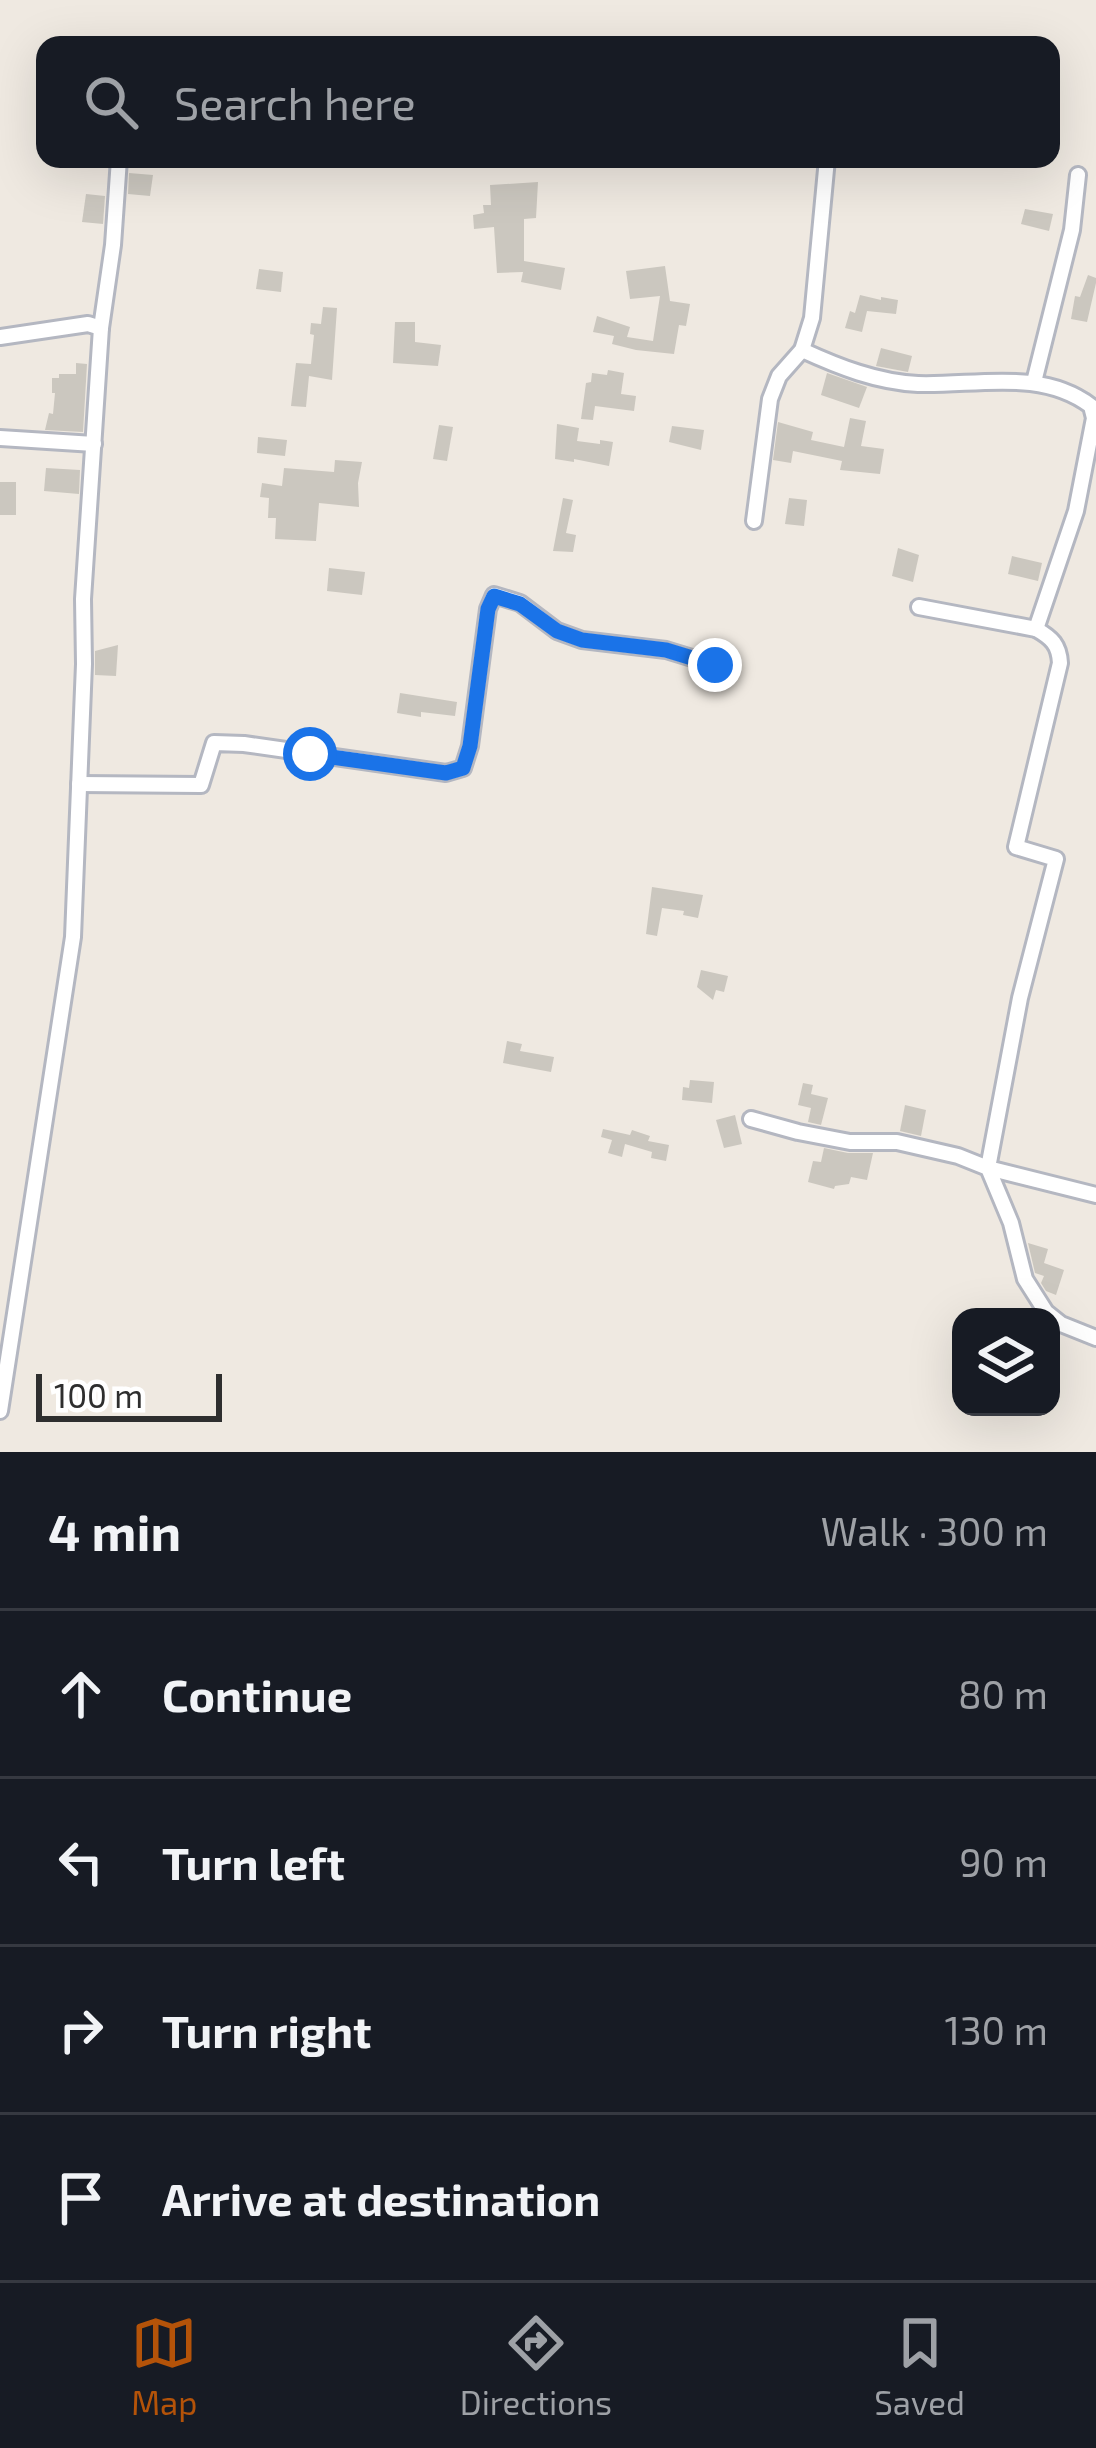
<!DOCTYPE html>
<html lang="en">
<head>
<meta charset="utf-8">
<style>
  :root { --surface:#171b24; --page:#20242c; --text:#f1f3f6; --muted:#9ea1a6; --line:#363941; --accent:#b45309 }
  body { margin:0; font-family:"Exo 2",sans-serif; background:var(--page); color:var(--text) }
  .controls { position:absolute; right:36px; bottom:36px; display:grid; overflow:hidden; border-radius:24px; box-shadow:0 12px 48px #0002 }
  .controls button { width:108px; height:108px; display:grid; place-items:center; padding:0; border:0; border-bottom:3px solid var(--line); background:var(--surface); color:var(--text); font:60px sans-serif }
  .scale { position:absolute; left:36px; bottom:30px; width:186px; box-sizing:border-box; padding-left:12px; border:6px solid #2e2e2e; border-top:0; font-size:33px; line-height:42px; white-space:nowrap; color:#2e2e2e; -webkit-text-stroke:9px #fff; paint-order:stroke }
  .stop { position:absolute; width:36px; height:36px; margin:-27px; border:9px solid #1a73e8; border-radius:50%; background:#fff }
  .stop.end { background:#1a73e8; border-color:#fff; box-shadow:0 3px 12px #0008 }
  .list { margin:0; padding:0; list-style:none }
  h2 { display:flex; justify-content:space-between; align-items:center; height:156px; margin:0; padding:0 48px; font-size:51px }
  h2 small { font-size:39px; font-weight:400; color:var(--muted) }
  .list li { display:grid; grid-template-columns:78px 1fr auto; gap:36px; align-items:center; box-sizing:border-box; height:168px; padding:0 48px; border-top:3px solid var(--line) }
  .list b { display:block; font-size:45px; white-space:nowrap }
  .list em { font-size:39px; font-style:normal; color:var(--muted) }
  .icon { flex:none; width:66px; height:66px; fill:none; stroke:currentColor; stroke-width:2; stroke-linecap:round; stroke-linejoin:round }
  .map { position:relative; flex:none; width:1096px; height:1452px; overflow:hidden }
  .search { position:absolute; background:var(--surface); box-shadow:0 12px 48px #0002; left:36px; right:36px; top:36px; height:132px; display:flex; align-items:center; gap:30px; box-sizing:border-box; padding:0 42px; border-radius:24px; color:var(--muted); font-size:45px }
  .sheet { height:828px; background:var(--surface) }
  nav { display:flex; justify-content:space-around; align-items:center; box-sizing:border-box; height:168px; border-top:3px solid var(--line); background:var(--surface); font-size:33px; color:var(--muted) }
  nav a { display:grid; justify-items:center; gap:6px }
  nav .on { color:var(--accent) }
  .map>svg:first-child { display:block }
  .building { fill:#cbc7bf }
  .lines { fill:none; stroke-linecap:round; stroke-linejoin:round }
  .minor-casing { stroke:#b4b7c1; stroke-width:20 }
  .minor { stroke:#fff; stroke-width:14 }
  .route { stroke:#1a73e8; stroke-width:15 }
</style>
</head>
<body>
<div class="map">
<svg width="1096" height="1452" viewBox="0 0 1096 1452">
  <rect width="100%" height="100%" fill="#efe9e1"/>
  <g class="building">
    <polygon points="129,173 153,175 150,196 128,194"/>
    <polygon points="538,182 536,218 524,219 524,261 565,268 561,290 521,282 523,272 497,273 494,227 474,229 473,215 484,213 483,205 491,205 490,185"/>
    <polygon points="86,194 105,196 103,224 82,222"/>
    <polygon points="1025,209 1053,214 1049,231 1021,224"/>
    <polygon points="665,266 670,301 690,304 686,326 679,325 674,354 636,350 612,344 614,336 593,332 597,316 630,327 627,337 653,341 660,296 630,299 626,271"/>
    <polygon points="259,269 283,272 281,292 256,289"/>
    <polygon points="1088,275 1096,278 1096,283 1087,322 1071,319 1075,296 1080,297"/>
    <polygon points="860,295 881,300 881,297 898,300 896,314 867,311 862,332 845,328 850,311 855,313"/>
    <polygon points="323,307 337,308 332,380 309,376 306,407 291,406 296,363 311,364 314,335 310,334 311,323 321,324"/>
    <polygon points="395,322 415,322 415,342 441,345 438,366 393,363"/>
    <polygon points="881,348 912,356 908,372 876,366"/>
    <polygon points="76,363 87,364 83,432 45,430 49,413 53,414 55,393 52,393 52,378 59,378 59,374 76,374"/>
    <polygon points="608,370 624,373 621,394 636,396 634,411 595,406 593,420 581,419 586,383 591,382 592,373 607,375"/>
    <polygon points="827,373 867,387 859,408 821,395"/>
    <polygon points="850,418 866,421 861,446 884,449 880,474 840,470 842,461 793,451 791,463 773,460 778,422 813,432 811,440 844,447"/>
    <polygon points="557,424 579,428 577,441 600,444 600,440 613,442 609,466 574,459 574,462 555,459"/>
    <polygon points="439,425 453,427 447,461 433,459"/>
    <polygon points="672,426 704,430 701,450 669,442"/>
    <polygon points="258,437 287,440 285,456 257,453"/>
    <polygon points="335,460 362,462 358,483 359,507 319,503 316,541 275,539 276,518 268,518 269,498 260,497 262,483 282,486 284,468 334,472"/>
    <polygon points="46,468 80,470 79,494 44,491"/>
    <rect x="0" y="482" width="16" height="33"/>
    <polygon points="563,498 573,500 566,533 576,535 573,552 553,551"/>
    <polygon points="789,498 807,500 804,526 785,524"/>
    <polygon points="898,548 919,555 913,582 892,576"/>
    <polygon points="1012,556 1042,563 1038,581 1008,574"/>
    <polygon points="329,568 365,572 362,595 327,591"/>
    <polygon points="118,645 116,676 95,675 95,651"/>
    <polygon points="400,693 457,702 455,716 421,712 421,717 397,713"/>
    <polygon points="652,887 703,895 698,918 683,915 684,911 662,908 657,936 646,934"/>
    <polygon points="701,970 728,976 724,992 716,990 713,1000 697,987"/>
    <polygon points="507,1041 522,1044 520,1051 554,1057 551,1072 503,1063"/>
    <polygon points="690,1080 714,1082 712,1103 682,1100 683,1087 689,1088"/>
    <polygon points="803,1083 813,1085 811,1094 828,1098 821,1125 808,1122 811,1108 798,1105"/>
    <polygon points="905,1105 926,1110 921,1136 900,1131"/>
    <polygon points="735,1115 742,1144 724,1148 716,1120"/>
    <polygon points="603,1129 630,1135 632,1130 650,1136 648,1141 669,1145 666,1161 651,1158 652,1152 625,1144 622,1157 608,1153 612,1140 601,1137"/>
    <polygon points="824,1148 848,1153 873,1153 867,1180 851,1177 849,1184 835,1186 834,1189 808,1182 813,1161 821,1162"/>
    <polygon points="1028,1243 1048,1249 1044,1263 1064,1270 1056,1295 1046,1291 1041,1283 1044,1276 1035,1273"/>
  </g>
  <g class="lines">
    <g class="minor-casing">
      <g id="minor">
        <polyline points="0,337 88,324 101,328"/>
        <path d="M802,350C839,367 877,382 918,384C976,386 1041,368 1091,406L1094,418L1076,511L1036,629"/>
        <polyline points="1034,382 1072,230 1078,175"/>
        <polyline points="0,438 94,444"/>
        <polyline points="754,521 770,399 779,376 802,350 812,318 827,159"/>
        <path d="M919,607L1036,629C1052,638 1059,645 1060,663L1016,847L1056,859L1020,998L988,1168L1096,1195"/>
        <polyline points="79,784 201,785 214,743 244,744 446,773 463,768 470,746 488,609 494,595 520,603 557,631 582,640 666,650 715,665"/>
        <polyline points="751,1119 798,1132 850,1142 897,1142 958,1156 988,1168 1011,1223 1025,1279 1046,1312 1061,1324 1096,1338"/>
        <polyline points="0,1411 73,937 84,664 83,599 101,328 113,245 119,159"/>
      </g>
    </g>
    <use href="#minor" class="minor"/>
  </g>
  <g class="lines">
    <polyline class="route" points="310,754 446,773 463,768 470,746 488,609 494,596 520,604 557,631 582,640 666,650 715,665"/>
  </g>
</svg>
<div class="controls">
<button><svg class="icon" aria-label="layers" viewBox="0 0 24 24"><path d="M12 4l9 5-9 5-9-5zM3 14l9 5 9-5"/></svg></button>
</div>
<div class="scale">100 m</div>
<div class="stop" style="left:310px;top:754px"></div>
<div class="stop end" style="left:715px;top:665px"></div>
<div class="search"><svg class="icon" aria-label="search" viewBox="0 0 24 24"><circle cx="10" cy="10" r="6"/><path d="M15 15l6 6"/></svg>Search here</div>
</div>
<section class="sheet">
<h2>4 min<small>Walk · 300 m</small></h2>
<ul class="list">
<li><svg class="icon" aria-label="ahead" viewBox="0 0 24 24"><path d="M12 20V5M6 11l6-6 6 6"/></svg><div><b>Continue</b></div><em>80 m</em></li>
<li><svg class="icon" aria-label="left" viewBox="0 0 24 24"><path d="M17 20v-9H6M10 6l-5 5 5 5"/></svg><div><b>Turn left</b></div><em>90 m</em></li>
<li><svg class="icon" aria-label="right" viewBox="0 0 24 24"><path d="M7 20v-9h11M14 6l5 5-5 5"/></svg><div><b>Turn right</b></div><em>130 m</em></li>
<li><svg class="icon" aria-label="arrive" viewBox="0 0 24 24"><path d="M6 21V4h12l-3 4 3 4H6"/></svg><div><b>Arrive at destination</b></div></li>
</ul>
</section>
<nav>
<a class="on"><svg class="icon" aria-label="map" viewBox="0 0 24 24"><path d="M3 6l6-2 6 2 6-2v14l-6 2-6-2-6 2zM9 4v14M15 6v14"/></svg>Map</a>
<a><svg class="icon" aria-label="directions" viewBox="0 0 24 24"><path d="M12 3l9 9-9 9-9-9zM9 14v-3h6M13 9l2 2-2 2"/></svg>Directions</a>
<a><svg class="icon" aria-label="saved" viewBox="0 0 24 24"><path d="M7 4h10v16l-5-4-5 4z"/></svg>Saved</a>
</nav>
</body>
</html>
